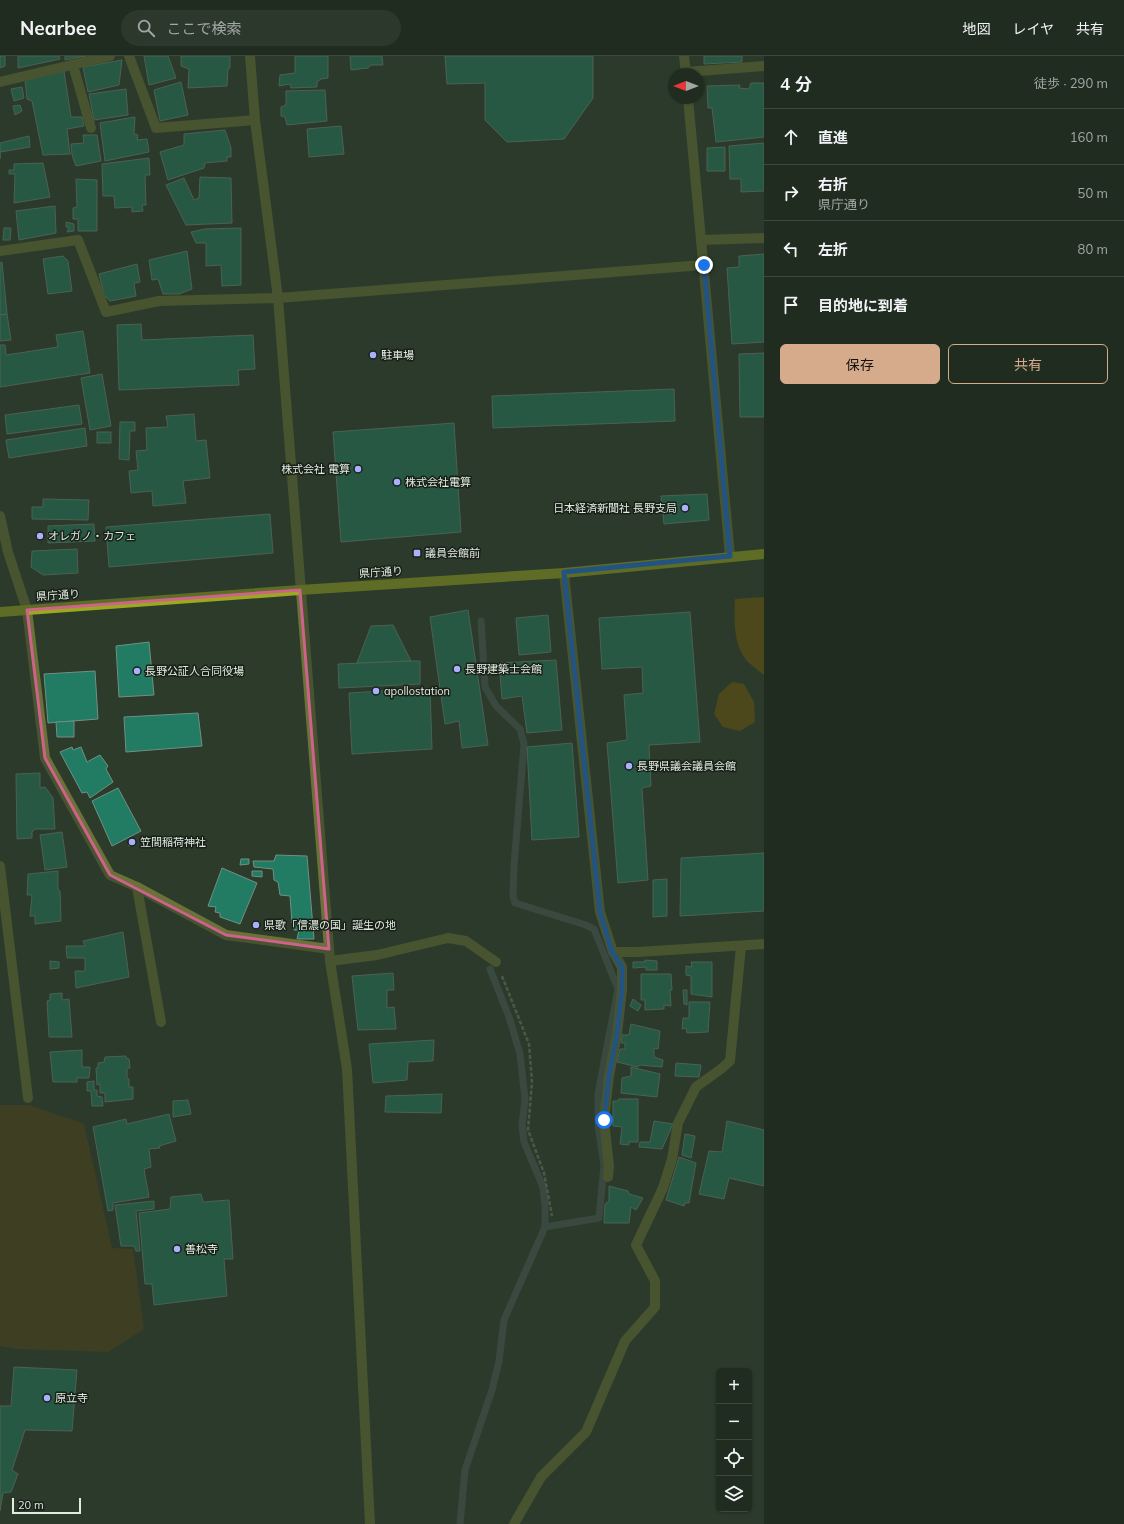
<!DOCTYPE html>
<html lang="ja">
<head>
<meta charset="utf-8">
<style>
  :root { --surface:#212c20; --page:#2d382d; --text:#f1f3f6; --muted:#a2a7a5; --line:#3e483e; --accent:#d6ab8b }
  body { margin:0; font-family:Mulish,"Noto Sans JP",sans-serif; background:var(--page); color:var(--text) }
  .controls { position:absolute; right:12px; bottom:12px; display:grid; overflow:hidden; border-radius:6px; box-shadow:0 1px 3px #0004 }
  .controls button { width:36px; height:36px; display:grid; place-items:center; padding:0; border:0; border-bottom:1px solid var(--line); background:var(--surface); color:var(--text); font:20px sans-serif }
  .compass { position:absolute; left:668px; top:12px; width:36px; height:36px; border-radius:50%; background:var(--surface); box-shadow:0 1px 3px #0004; rotate:270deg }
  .scale { position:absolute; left:12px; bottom:10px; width:69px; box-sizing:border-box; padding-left:4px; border:2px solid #e1ebe0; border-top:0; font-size:11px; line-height:14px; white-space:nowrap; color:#e1ebe0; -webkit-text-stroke:3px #192018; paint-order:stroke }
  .stop { position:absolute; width:12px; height:12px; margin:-9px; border:3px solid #1a73e8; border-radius:50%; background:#fff }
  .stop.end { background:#1a73e8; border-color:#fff; box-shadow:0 1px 4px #0008 }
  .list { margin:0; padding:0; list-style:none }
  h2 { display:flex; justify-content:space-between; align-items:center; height:52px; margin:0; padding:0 16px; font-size:17px }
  h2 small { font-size:13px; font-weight:400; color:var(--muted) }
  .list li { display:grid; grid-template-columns:26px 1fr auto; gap:12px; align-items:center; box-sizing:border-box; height:56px; padding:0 16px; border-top:1px solid var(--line) }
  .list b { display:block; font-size:15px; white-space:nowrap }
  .list p { margin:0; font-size:13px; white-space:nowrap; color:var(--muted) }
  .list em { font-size:13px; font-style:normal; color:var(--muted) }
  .actions { display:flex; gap:8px; padding:12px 16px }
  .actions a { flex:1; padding:9px 0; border:1px solid var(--accent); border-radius:6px; text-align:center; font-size:14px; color:var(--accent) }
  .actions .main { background:var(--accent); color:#111 }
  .icon { flex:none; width:22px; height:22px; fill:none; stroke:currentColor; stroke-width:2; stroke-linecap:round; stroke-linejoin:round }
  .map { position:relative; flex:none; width:764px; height:1468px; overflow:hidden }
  header { display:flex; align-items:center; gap:24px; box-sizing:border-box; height:56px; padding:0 20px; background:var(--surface); border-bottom:1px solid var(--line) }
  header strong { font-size:19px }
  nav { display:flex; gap:22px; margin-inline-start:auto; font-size:14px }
  .search { width:280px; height:36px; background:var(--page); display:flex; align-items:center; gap:10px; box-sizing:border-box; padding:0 14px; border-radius:22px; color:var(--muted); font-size:15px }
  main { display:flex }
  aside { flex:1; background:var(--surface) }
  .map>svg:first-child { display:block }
  .green { fill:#534319 }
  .forest { fill:#73590d }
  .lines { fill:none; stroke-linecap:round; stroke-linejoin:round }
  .stream { stroke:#4d5c5a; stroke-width:7 }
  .building { fill:#217c63; stroke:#738f84 }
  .path { stroke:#707d6f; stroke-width:2.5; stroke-dasharray:4 2; stroke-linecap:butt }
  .minor { stroke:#6a7139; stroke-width:10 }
  .major { stroke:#9ca820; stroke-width:10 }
  .route { stroke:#1a73e8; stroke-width:5 }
  .marked { fill:none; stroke:#cd628a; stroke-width:3; stroke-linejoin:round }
  .poi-dot { fill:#aab0fb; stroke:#192018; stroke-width:1.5 }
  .labels { text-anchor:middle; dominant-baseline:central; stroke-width:3; stroke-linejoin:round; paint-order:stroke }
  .poi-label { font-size:11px; fill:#e1ebe0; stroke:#192018; text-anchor:start }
  .street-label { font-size:11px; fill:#e1ebe0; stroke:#192018 }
</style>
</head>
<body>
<header>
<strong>Nearbee</strong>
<div class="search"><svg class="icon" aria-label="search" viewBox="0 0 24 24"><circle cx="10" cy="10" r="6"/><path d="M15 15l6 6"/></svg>ここで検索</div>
<nav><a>地図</a><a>レイヤ</a><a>共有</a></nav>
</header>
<main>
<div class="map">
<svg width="764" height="1468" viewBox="0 0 764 1468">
  <rect width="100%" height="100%" fill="#2c3b2a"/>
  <polygon class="green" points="0,1049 29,1049 84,1068 112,1192 133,1193 144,1273 108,1296 17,1293 0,1290"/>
  <g class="forest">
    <path d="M764,541V619C759,615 754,611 749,607C733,591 734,564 735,543Z"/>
    <polygon points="732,626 744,628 754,646 755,666 740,675 723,671 714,658 719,638"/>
  </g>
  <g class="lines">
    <g class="stream">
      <polyline points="481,565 485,631 496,650 520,673 524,688 514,810 513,840 515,847 586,869 594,873 618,933 598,1038 598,1069 604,1109 599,1162 545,1171"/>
      <polyline points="460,1468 465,1414 492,1334 499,1305 504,1264 545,1171 545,1150 543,1131 524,1086 522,1069 525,1043 520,998 509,961 490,913"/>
    </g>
  </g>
  <g class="building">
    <polygon points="0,0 5,0 5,10 0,12"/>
    <polygon points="18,0 59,0 60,3 18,12"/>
    <polygon points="65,0 86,0 65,4"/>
    <polygon points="144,0 168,0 176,22 149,29"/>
    <polygon points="181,0 230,0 230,12 228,13 227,30 188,32 189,13 181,10"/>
    <polygon points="295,0 328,0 328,22 321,23 317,26 317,31 291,32 290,28 279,30 280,19 295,17"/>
    <polygon points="350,0 382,0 383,9 371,9 368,12 351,14"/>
    <polygon points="445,0 593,0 593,42 564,83 507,86 485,64 485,27 447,28"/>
    <polygon points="704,0 742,0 742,6 704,8"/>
    <polygon points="122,4 119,29 88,36 83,11"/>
    <polygon points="64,15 71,61 82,61 84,70 67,73 70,98 43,99 32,45 27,43 25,24"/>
    <polygon points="181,26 188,59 160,65 154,34"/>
    <polygon points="751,27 764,27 764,81 716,86 712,52 708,52 707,30 740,29 739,32 749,33"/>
    <polygon points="22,31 24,42 14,45 11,33"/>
    <polygon points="126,33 128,59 94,64 89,38"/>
    <polygon points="325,34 327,65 287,69 285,61 281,60 281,51 286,49 286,35"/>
    <polygon points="20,49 22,55 15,59 13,50"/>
    <polygon points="135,61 134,78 138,79 137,84 147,83 149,96 105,105 100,67"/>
    <polygon points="341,70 344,98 309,101 307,73"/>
    <polygon points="225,74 231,92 231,101 227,101 227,105 205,107 204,112 168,124 160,96 184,89 184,78"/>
    <polygon points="83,79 97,79 101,105 76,110 72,99 71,88 84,87"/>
    <polygon points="29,80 30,91 0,96 0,103 0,87"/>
    <polygon points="764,87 764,135 741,136 741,123 730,123 729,90"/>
    <polygon points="725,91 725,115 707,115 707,92"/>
    <polygon points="149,102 150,119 145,119 146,149 142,149 143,155 132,156 132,151 115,152 114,140 103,140 102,108"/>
    <polygon points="43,107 50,141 14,147 15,118 9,118 9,114 14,114 14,108"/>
    <polygon points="200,121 231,122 232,167 186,169 166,129 184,122 194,144 199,142"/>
    <polygon points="76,123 97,124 97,175 78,175 78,163 73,163 73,152 77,151"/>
    <polygon points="55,150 56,177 19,184 16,155"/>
    <polygon points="66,166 74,168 74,175 67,176 69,171 66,171"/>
    <polygon points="4,172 11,172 10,184 3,184"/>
    <polygon points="241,172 241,229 222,230 221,209 206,210 206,187 196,187 191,176 205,173"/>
    <polygon points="187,195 192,233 179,238 163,238 158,223 152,224 149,204"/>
    <polygon points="764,198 764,286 732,288 727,212 739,211 739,200"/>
    <polygon points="63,200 68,205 72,235 48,238 43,203"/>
    <polygon points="2,206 7,258 0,259 0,207"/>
    <polygon points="137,208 140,226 134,227 136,240 110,245 104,239 99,218"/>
    <polygon points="7,258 11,284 0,285 0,259"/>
    <polygon points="141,268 142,284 253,279 255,313 238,314 239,329 119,334 117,269"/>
    <polygon points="83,275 90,317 0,331 0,289 5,289 6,299 58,291 56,279"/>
    <polygon points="764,297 764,361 740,361 739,298"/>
    <polygon points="102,318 111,370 90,374 81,322"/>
    <polygon points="674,333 675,365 493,372 492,340"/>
    <polygon points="79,349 82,368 7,378 5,359"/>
    <polygon points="194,358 196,385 206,384 210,422 183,425 186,447 153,450 152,435 131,437 129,415 138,414 136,395 147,394 146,372 168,371 166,360"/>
    <polygon points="120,366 135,366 135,375 130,375 129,404 119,403"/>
    <polygon points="454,367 461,476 341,486 333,376"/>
    <polygon points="85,372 87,390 9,402 6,384"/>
    <rect x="97" y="376" width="14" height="11"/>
    <polygon points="707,438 709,464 664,468 661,440"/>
    <polygon points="43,443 89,444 88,464 32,463 32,451 43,451"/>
    <polygon points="270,458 273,497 109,511 106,471"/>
    <polygon points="94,468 95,485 48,487 48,470"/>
    <polygon points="77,493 78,517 43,519 31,511 32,495"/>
    <polygon points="468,554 488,689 462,692 459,665 445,668 430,561"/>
    <polygon points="690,556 700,686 649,689 651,730 642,732 648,824 618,827 607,687 627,684 624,639 643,637 642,611 602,613 599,562"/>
    <polygon points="548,559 551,596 519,599 516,562"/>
    <polygon points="393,569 411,605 357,607 371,570"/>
    <polygon points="149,586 154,639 119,641 116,590"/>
    <polygon points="556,604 562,674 527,677 522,640 502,643 499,607"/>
    <polygon points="411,605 420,605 420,628 339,632 338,608"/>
    <polygon points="95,615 98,663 48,667 44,618"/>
    <polygon points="430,632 432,693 352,698 349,637"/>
    <polygon points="198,657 202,690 126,696 124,661"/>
    <polygon points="74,665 74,681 57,681 56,666"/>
    <polygon points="572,687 579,781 532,784 527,691"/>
    <polygon points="72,691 73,694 81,691 87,706 100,699 108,710 106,713 113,726 90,742 87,736 82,737 60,696"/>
    <polygon points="40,717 40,732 45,731 53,742 55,773 35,773 32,776 32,782 17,783 16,718"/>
    <polygon points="118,732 141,775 112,790 92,745"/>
    <polygon points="62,776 67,811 45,814 40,779"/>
    <polygon points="134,783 135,788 129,790 129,785"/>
    <polygon points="764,797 764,855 680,860 681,802"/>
    <polygon points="276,799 307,800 314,883 297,883 299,874 294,874 294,867 292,867 290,840 280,839 278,826 274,824 273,813 254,811 253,805 274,805"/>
    <polygon points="241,803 249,803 249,808 240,809"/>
    <polygon points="222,812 257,827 240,868 220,861 220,857 215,856 216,851 208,850"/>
    <polygon points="58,815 58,833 60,835 61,865 35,868 35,860 30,860 32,839 27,839 28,818"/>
    <polygon points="252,815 262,815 262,821 252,820"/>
    <polygon points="667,823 667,860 653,861 653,824"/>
    <polygon points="123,876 129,921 76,932 75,915 85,915 85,902 67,902 66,890 85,890 83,885"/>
    <polygon points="645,904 657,905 657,914 646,914 646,911 633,912 633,906 645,906"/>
    <polygon points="50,905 59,906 59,912 50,913"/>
    <polygon points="691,906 712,906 712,941 691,938 691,920 686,919 686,910 692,911"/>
    <polygon points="393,917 394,934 387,934 387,952 394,951 396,973 358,974 352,920"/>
    <polygon points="641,918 671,918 672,934 670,934 671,950 664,949 664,953 645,954 645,944 641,944"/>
    <polygon points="683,934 687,934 687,949 684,948"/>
    <polygon points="62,937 62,944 69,943 72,981 49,981 47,945 50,944 50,938"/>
    <polygon points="633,943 641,949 638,955 630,950"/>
    <polygon points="689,946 710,946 708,976 687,977 686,972 682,973 683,962 689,962"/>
    <polygon points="631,968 660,975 658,993 654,992 654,1001 663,1004 662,1011 640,1009 638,1011 617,1006 620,993 625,993 625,987 621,987 622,979 629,979"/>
    <polygon points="434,984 433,1005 408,1006 407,1024 373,1027 369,988"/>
    <polygon points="82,994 82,1011 90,1011 89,1022 77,1022 77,1026 53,1026 50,996"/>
    <polygon points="126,1000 126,1002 129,1003 130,1012 127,1013 127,1022 129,1023 129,1031 133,1031 133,1043 105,1046 105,1037 100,1037 100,1028 97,1029 96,1012 98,1012 98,1007 104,1006 105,1001"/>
    <polygon points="676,1007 701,1009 699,1021 675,1020"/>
    <polygon points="631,1011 660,1018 657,1041 621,1037 622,1022 631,1020"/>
    <polygon points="94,1025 94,1034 97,1034 97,1040 102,1041 103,1050 92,1050 91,1035 87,1035 87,1026"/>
    <polygon points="442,1038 441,1057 385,1056 386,1040"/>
    <polygon points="619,1043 638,1043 638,1086 629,1086 629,1089 620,1088 622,1071 613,1070 613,1045 618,1045"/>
    <polygon points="188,1044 191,1058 173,1061 173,1045"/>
    <polygon points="169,1058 176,1085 159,1090 160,1092 149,1093 151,1111 144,1113 149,1141 113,1147 113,1154 108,1155 93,1071 126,1063 127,1068"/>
    <polygon points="654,1065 673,1068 662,1093 639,1091 640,1086 650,1086"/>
    <polygon points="727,1065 764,1074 764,1130 729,1122 724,1143 699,1138 709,1095 722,1096"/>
    <polygon points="685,1078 695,1080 691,1102 682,1099"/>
    <polygon points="679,1101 696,1107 689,1147 685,1147 684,1150 666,1144"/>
    <polygon points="609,1130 628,1135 629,1138 643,1142 636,1154 631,1151 629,1167 604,1167 605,1148 609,1145"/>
    <polygon points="201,1138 203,1146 229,1144 233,1203 224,1203 227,1240 154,1249 152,1228 145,1228 139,1157 170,1153 171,1141"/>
    <polygon points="154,1145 154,1153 136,1155 140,1195 136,1195 134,1190 121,1190 115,1149"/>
    <polygon points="14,1311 77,1314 72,1375 25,1374 12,1414 18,1418 11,1436 3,1437 0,1455 0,1350 11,1350"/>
  </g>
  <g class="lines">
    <polyline class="path" points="502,920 529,988 532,1026 528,1074 544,1117 552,1160"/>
    <g class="minor">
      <polyline points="129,0 156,72 255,64"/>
      <polyline points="250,0 255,64 278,242 330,905 347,1013 370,1468"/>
      <polyline points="684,0 686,18"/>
      <polyline points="73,9 91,72"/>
      <polyline points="686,16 764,10"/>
      <polyline points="0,26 110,0"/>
      <polyline points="688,42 730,500"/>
      <polyline points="701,184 764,182"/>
      <polyline points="0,195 78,184 106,256 159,245 278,242 703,209"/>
      <polyline points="0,460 8,496 27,554 45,702 110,819 137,831 226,879 329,893"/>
      <polyline points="564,517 600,856 613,896 638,896 764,888"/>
      <polyline points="0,810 28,1042"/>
      <polyline points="137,831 161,966"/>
      <polyline points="330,905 377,899 448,882 466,885 496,906"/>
      <polyline points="608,1121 609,1110 604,1064 609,1020 617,978 622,934 622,911 613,896"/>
      <polyline points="514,1468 541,1421 586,1376 625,1285 655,1251 655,1225 636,1189 663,1132 672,1103 678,1067 696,1031 721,1013 730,1005 741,890"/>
    </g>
    <polyline class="major" points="0,556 300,534 564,517 764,498"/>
  </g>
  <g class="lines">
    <polyline class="route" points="604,1064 609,1020 617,978 622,934 622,911 612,896 600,856 564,516 730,500 704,209"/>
  </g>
  <path d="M0 0H764V1468H0ZM300,534L329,893L226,879L110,819L45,702L27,554Z" fill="#2c3b2a" fill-opacity=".55" fill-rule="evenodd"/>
  <path class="marked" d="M300,534L329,893L226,879L110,819L45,702L27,554Z"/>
  <g class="poi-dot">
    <circle cx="373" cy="299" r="4"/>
    <circle cx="358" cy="413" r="4"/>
    <circle cx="397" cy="426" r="4"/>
    <circle cx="685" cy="452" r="4"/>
    <circle cx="40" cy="480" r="4"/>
    <rect x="413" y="493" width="8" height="8" rx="2"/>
    <circle cx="457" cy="613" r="4"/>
    <circle cx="137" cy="615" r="4"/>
    <circle cx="376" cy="635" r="4"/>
    <circle cx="629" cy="710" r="4"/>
    <circle cx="132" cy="786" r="4"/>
    <circle cx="256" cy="869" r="4"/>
    <circle cx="177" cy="1193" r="4"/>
    <circle cx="47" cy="1342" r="4"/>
  </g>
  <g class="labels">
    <g class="poi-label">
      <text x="381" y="299">駐車場</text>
      <text x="350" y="413" text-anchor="end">株式会社 電算</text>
      <text x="405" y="426">株式会社電算</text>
      <text x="677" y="452" text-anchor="end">日本経済新聞社 長野支局</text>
      <text x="48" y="480">オレガノ・カフェ</text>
      <text x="425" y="497">議員会館前</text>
      <text x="465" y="613">長野建築士会館</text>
      <text x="145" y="615">長野公証人合同役場</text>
      <text x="384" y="635">apollostation</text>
      <text x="637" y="710">長野県議会議員会館</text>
      <text x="140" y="786">笠間稲荷神社</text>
      <text x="264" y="869">県歌「信濃の国」誕生の地</text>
      <text x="185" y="1193">善松寺</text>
      <text x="55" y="1342">原立寺</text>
    </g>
    <g class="street-label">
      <text transform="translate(381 516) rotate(-4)">県庁通り</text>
      <text transform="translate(58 539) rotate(-4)">県庁通り</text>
    </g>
  </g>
</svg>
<div class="controls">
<button>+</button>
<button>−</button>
<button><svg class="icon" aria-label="locate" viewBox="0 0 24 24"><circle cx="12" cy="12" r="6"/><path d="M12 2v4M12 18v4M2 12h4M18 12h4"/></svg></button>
<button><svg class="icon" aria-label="layers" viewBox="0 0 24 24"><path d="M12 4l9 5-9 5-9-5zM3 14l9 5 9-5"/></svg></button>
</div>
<svg class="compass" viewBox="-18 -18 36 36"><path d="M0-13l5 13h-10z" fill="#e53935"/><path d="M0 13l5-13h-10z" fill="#a2a7a5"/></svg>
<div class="scale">20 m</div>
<div class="stop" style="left:604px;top:1064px"></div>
<div class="stop end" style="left:704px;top:209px"></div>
</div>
<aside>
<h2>4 分<small>徒歩 · 290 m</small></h2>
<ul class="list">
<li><svg class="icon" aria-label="ahead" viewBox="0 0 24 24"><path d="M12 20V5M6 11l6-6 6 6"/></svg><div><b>直進</b></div><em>160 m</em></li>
<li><svg class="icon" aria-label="right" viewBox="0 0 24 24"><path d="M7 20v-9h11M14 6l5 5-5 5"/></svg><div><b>右折</b><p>県庁通り</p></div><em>50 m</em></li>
<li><svg class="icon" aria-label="left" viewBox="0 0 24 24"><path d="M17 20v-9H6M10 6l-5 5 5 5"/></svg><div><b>左折</b></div><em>80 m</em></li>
<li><svg class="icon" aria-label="arrive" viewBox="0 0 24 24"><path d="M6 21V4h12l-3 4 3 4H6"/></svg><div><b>目的地に到着</b></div></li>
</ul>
<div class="actions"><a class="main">保存</a><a>共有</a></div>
</aside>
</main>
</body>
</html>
